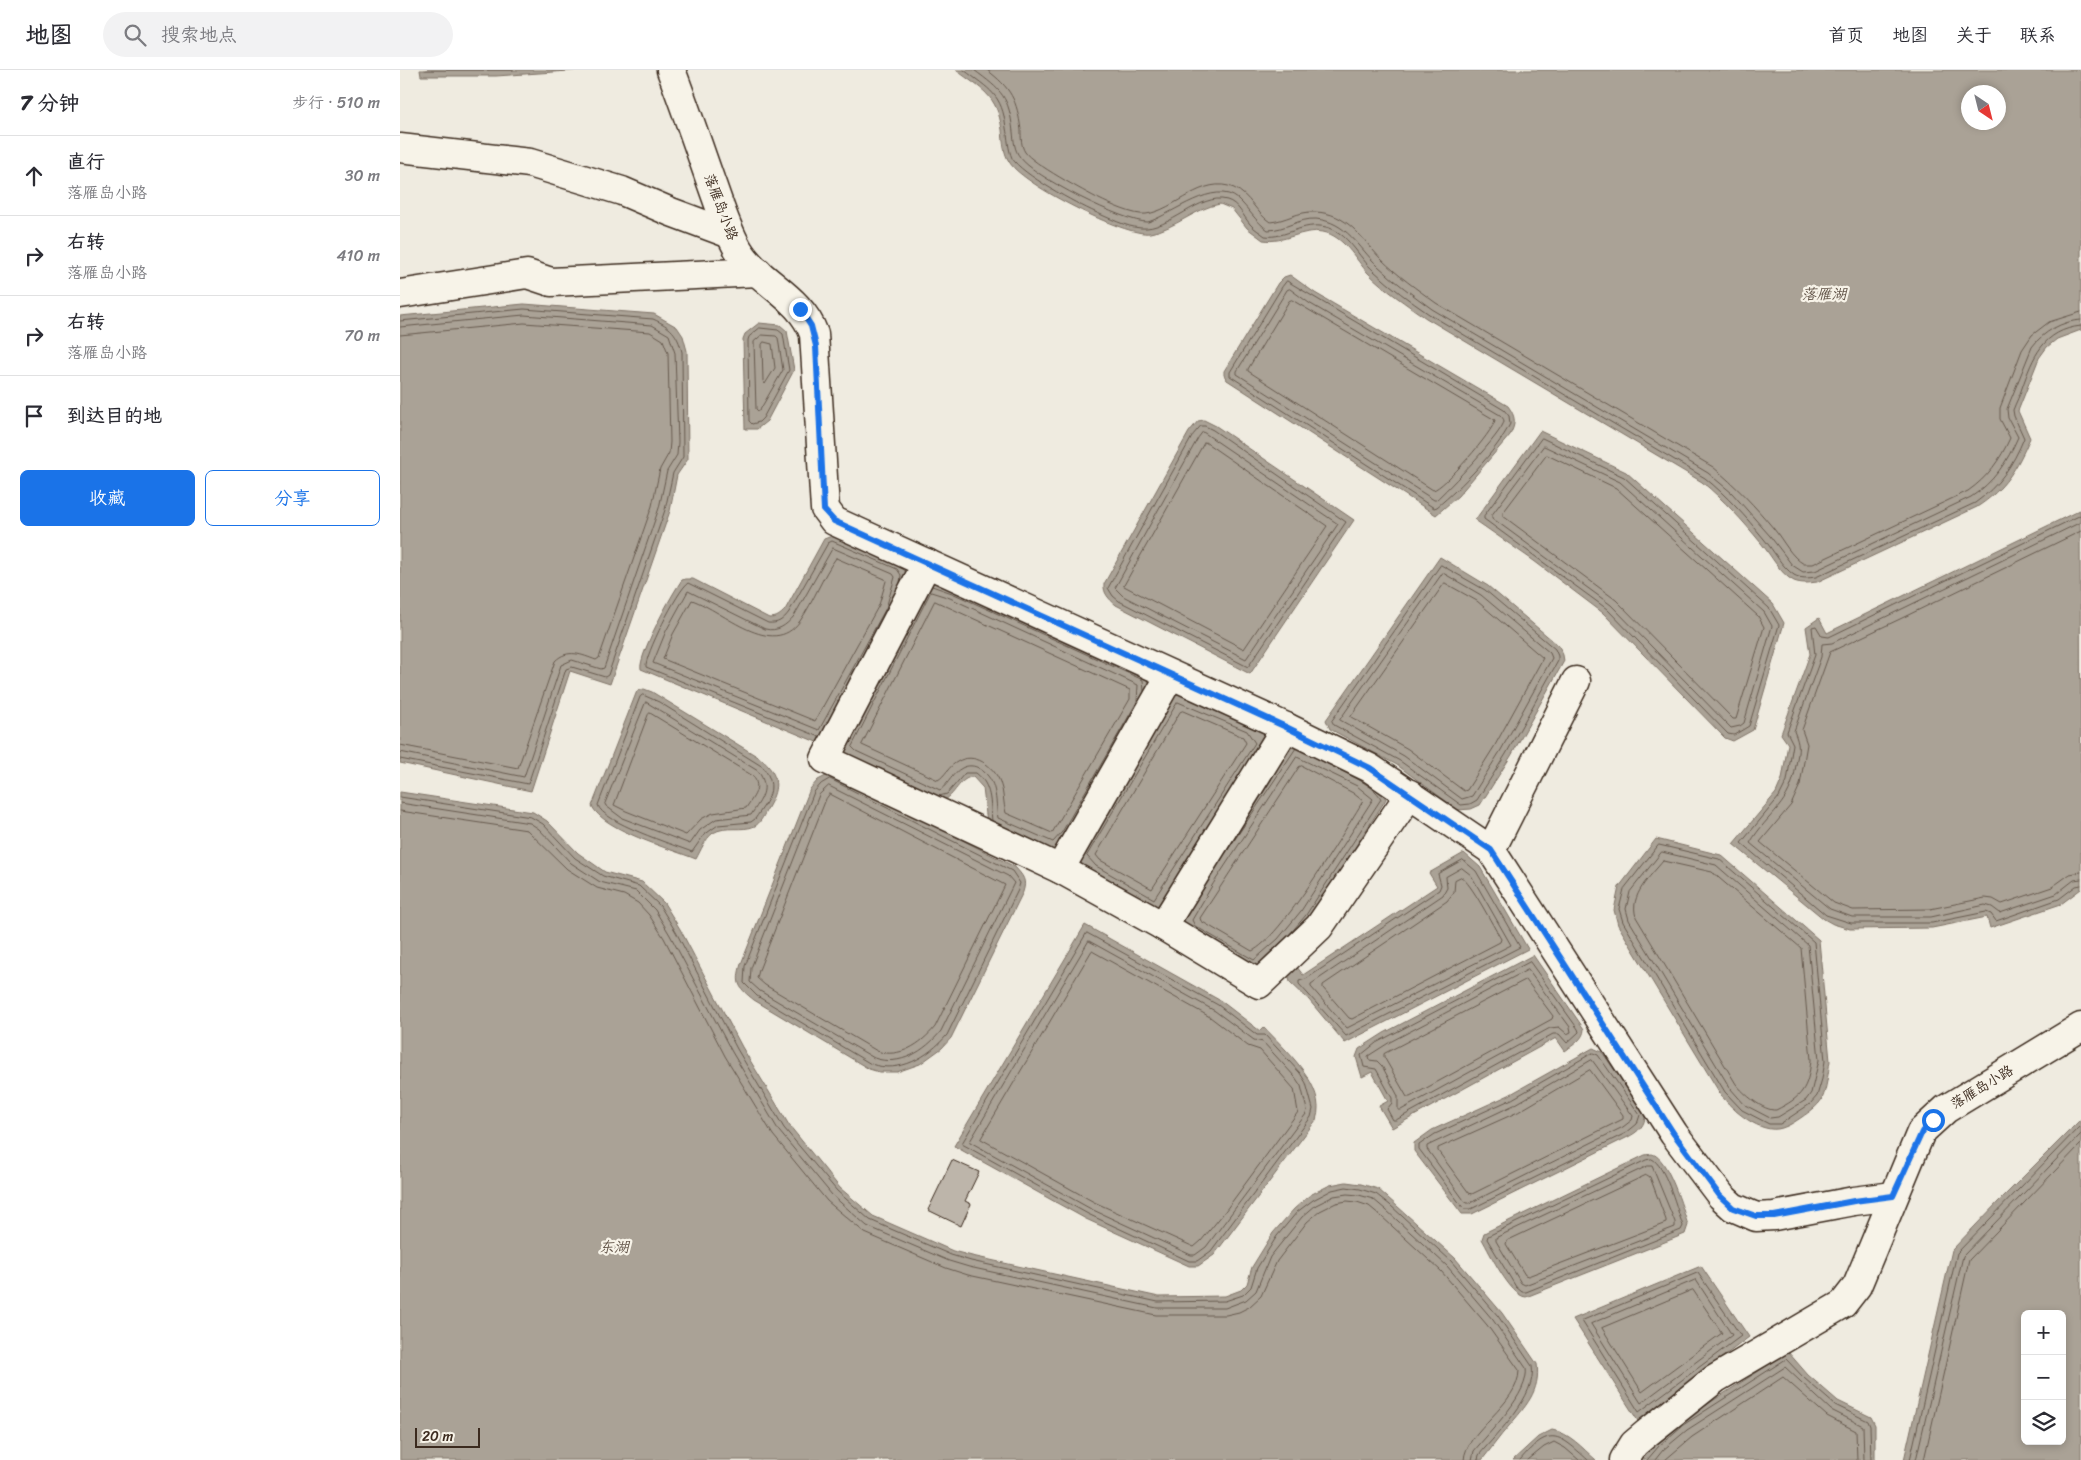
<!DOCTYPE html>
<html lang="zh">
<head>
<meta charset="utf-8">
<style>
  :root { --surface:#fff; --page:#f2f2f3; --text:#2b2b33; --muted:#7c7c81; --line:#e1e1e2; --accent:#1a73e8 }
  body { margin:0; font-family:Sriracha,"LXGW WenKai TC",sans-serif; background:var(--page); color:var(--text) }
  .controls { position:absolute; right:15px; bottom:15px; display:grid; overflow:hidden; border-radius:8px; box-shadow:0 2px 8px #0003 }
  .controls button { width:45px; height:45px; display:grid; place-items:center; padding:0; border:0; border-bottom:1px solid var(--line); background:var(--surface); color:var(--text); font:25px sans-serif }
  .compass { position:absolute; left:1561px; top:15px; width:45px; height:45px; border-radius:50%; background:var(--surface); box-shadow:0 2px 8px #0003; rotate:145deg }
  .scale { position:absolute; left:15px; bottom:12px; width:65px; box-sizing:border-box; padding-left:5px; border:2px solid #3b2a1e; border-top:0; font-size:14px; line-height:18px; white-space:nowrap; color:#3b2a1e; -webkit-text-stroke:4px #f7f3e8; paint-order:stroke }
  .stop { position:absolute; width:15px; height:15px; margin:-11px; border:4px solid #1a73e8; border-radius:50%; background:#fff }
  .stop.end { background:#1a73e8; border-color:#fff; box-shadow:0 1px 5px #0008 }
  .list { margin:0; padding:0; list-style:none }
  h2 { display:flex; justify-content:space-between; align-items:center; height:65px; margin:0; padding:0 20px; font-size:21px }
  h2 small { font-size:16px; font-weight:400; color:var(--muted) }
  .list li { display:grid; grid-template-columns:32px 1fr auto; gap:15px; align-items:center; box-sizing:border-box; height:80px; padding:0 20px; border-top:1px solid var(--line) }
  .list b { display:block; font-size:19px; white-space:nowrap }
  .list p { margin:0; font-size:16px; white-space:nowrap; color:var(--muted) }
  .list em { font-size:16px; font-style:normal; color:var(--muted) }
  .actions { display:flex; gap:10px; padding:15px 20px }
  .actions a { flex:1; padding:11px 0; border:1px solid var(--accent); border-radius:8px; text-align:center; font-size:18px; color:var(--accent) }
  .actions .main { background:var(--accent); color:#fff }
  .icon { flex:none; width:28px; height:28px; fill:none; stroke:currentColor; stroke-width:2; stroke-linecap:round; stroke-linejoin:round }
  .map { position:relative; flex:none; width:1681px; height:1390px; overflow:hidden }
  header { display:flex; align-items:center; gap:30px; box-sizing:border-box; height:70px; padding:0 25px; background:var(--surface); border-bottom:1px solid var(--line) }
  header strong { font-size:24px }
  nav { display:flex; gap:28px; margin-inline-start:auto; font-size:18px }
  .search { width:350px; height:45px; background:var(--page); display:flex; align-items:center; gap:12px; box-sizing:border-box; padding:0 18px; border-radius:28px; color:var(--muted); font-size:19px }
  main { display:flex }
  aside { flex:1; background:var(--surface) }
  .map>svg:first-child { display:block }
  .water { fill:#aaa296; stroke:#7e7266; fill-rule:evenodd }
  .lines { fill:none; stroke-linecap:round; stroke-linejoin:round }
  .shore { stroke:#675a4e; stroke-width:1 }
  .building { fill:#bdb5aa; stroke:#3b2a1e }
  .minor-casing { stroke:#3b2a1e; stroke-width:31 }
  .minor { stroke:#f7f3e8; stroke-width:28 }
  .route { stroke:#1a73e8; stroke-width:6 }
  .labels { text-anchor:middle; dominant-baseline:central; stroke-width:4.5; stroke-linejoin:round; paint-order:stroke }
  .street-label { font-size:14px; fill:#3b2a1e; stroke:#f7f3e8 }
  .water-label { font-size:15px; font-style:italic; fill:#625448; stroke:#f7f3e8 }
</style>
</head>
<body>
<header>
<strong>地图</strong>
<div class="search"><svg class="icon" aria-label="search" viewBox="0 0 24 24"><circle cx="10" cy="10" r="6"/><path d="M15 15l6 6"/></svg>搜索地点</div>
<nav><a>首页</a><a>地图</a><a>关于</a><a>联系</a></nav>
</header>
<main>
<aside>
<h2>7 分钟<small>步行 · 510 m</small></h2>
<ul class="list">
<li><svg class="icon" aria-label="ahead" viewBox="0 0 24 24"><path d="M12 20V5M6 11l6-6 6 6"/></svg><div><b>直行</b><p>落雁岛小路</p></div><em>30 m</em></li>
<li><svg class="icon" aria-label="right" viewBox="0 0 24 24"><path d="M7 20v-9h11M14 6l5 5-5 5"/></svg><div><b>右转</b><p>落雁岛小路</p></div><em>410 m</em></li>
<li><svg class="icon" aria-label="right" viewBox="0 0 24 24"><path d="M7 20v-9h11M14 6l5 5-5 5"/></svg><div><b>右转</b><p>落雁岛小路</p></div><em>70 m</em></li>
<li><svg class="icon" aria-label="arrive" viewBox="0 0 24 24"><path d="M6 21V4h12l-3 4 3 4H6"/></svg><div><b>到达目的地</b></div></li>
</ul>
<div class="actions"><a class="main">收藏</a><a>分享</a></div>
</aside>
<div class="map">
<svg width="1681" height="1390" viewBox="0 0 1681 1390">
  <rect width="100%" height="100%" fill="#efebe0"/>
  <filter id="ink" filterUnits="userSpaceOnUse"><feTurbulence type="fractalNoise" baseFrequency=".02" numOctaves="2"/><feDisplacementMap in="SourceGraphic" scale="10" xChannelSelector="R" yChannelSelector="G"/><feConvolveMatrix kernelMatrix="1 2 1 2 8 2 1 2 1" color-interpolation-filters="sRGB"/></filter>
  <g filter="url(#ink)">
    <g class="water">
      <polygon points="20,0 183,0 96,6 21,6"/>
      <path d="M556,0H1681V260L1657,269L1647,277L1639,288L1618,341L1630,368C1617,398 1605,419 1577,437L1417,512C1409,513 1402,514 1394,511C1380,504 1371,485 1361,473C1343,451 1324,430 1302,412L1026,248C1006,234 985,220 968,203C955,189 944,166 923,162C902,158 884,174 863,170L847,158L832,139L820,134C795,138 775,159 750,163C725,167 624,115 610,93C603,83 603,71 602,60C597,24 582,20 556,0ZM1568,22H1598V52H1568Z"/>
      <path d="M890,205L915,223L1108,336C1116,347 1116,353 1110,365L1058,426L1036,445L827,310L824,305V301L878,213L884,207Z"/>
      <polygon points="124,234 254,244 277,257 283,266 287,281 288,389 277,405 270,441 210,614 170,601 131,721 0,693 0,246"/>
      <polygon points="359,253 380,255 387,261 394,300 367,351 357,359 345,359 343,269 345,264"/>
      <path d="M804,350L816,356L954,450L850,604L716,535C709,529 703,523 704,514L789,362L798,351Z"/>
      <polygon points="1140,361 1226,402 1373,534 1384,553 1353,660 1333,671 1325,668 1203,543 1134,491 1075,450"/>
      <polygon points="1680,440 1681,819 1661,834 1590,858 1587,847 1532,858 1450,859 1433,854 1424,849 1333,774 1376,723 1382,709 1388,674 1381,664 1410,584 1406,557 1419,548 1427,563"/>
      <path d="M432,466L501,495L504,499L507,506L419,673L241,599C238,586 272,523 282,510L286,509H293L369,548C377,548 380,545 385,540L424,469Z"/>
      <polygon points="1040,487 1088,516 1159,576 1163,585 1164,591 1111,686 1080,735 1071,739 1058,740 997,695 930,659 926,650"/>
      <path d="M526,511H539L750,610L749,632L654,784L587,753L583,718L573,707C559,707 555,727 542,731L442,682Z"/>
      <path d="M244,619L252,622L360,688C381,706 379,719 366,741C363,747 360,753 355,756C342,762 326,755 313,763C305,769 301,780 296,789C271,779 203,760 192,736L237,621Z"/>
      <polygon points="775,620 857,654 866,667 764,838 754,842 677,793"/>
      <path d="M892,673C914,683 978,708 986,729L910,848L862,900L779,853Z"/>
      <path d="M430,704L435,705L615,797C623,806 627,810 623,822L551,968L542,978L520,994L497,1002H479L469,999L354,930C339,918 335,914 341,894L410,719L418,710Z"/>
      <path d="M0,722L133,742L147,751L178,783L205,802L242,812L264,833L280,859L342,977L389,1055L440,1118L473,1146L553,1181L572,1186L759,1227L825,1226L841,1220L847,1214L852,1197L873,1163L894,1139L910,1125L930,1115L946,1112L961,1114L978,1119L1055,1188L1102,1243L1137,1294C1141,1321 1125,1337 1109,1356C1099,1367 1091,1379 1082,1390H0Z"/>
      <path d="M1256,769L1321,785L1419,870L1430,991C1428,1003 1427,1018 1422,1029C1417,1037 1409,1042 1402,1047C1396,1051 1389,1056 1382,1058C1361,1065 1332,1040 1321,1025L1218,855L1214,840L1219,817Z"/>
      <polygon points="1064,783 1080,797 1128,879 945,973 909,930 890,912 887,900 894,893 903,905 1037,816 1029,803"/>
      <path d="M685,855L821,931L860,961L864,957C884,979 928,1016 916,1050L814,1185L798,1196H789L686,1149L554,1076Z"/>
      <path d="M1133,885L1184,959C1184,969 1173,975 1165,981L1156,968L992,1058L979,1036L988,1031L972,1002L962,1007L956,987L959,979L984,963Z"/>
      <path d="M1193,978L1202,982L1245,1044C1246,1055 1238,1062 1228,1067L1072,1144H1062L1014,1081V1073L1032,1060L1109,1025Z"/>
      <path d="M1681,1049V1390H1504L1552,1180L1599,1131ZM1625,1244H1662V1371H1625Z"/>
      <path d="M1252,1084C1268,1087 1283,1140 1288,1155L1285,1164L1126,1227C1110,1226 1090,1183 1082,1169L1084,1163L1245,1085Z"/>
      <polygon points="1301,1196 1349,1267 1238,1351 1173,1249"/>
      <polygon points="1388,1282 1408,1305 1438,1331 1471,1347 1475,1355 1475,1390 1241,1390 1255,1372 1280,1352"/>
      <path d="M1152,1360C1170,1363 1182,1378 1196,1390H1113L1138,1367Z"/>
    </g>
    <g class="lines">
      <g class="shore">
        <polyline points="25,0 113,0"/>
        <path d="M564,0C590,20 602,24 606,58C608,68 608,79 612,88C621,104 677,134 695,142C709,148 726,157 741,158C769,161 800,122 827,130C838,133 843,146 850,154C854,159 860,162 865,166C886,169 902,151 926,157C948,162 958,187 974,201C991,217 1010,231 1029,244L1305,408C1327,426 1346,447 1364,469C1374,481 1381,496 1394,505C1401,509 1408,508 1416,507L1575,433C1599,416 1613,395 1624,368L1614,346L1613,340C1616,332 1620,325 1622,318C1633,287 1643,260 1681,256"/>
        <path d="M574,0C602,21 609,26 613,62C614,70 614,80 620,87C632,106 725,153 748,152C773,144 814,109 838,129C849,139 855,151 868,160C885,160 899,148 916,149C947,152 958,177 978,196C995,212 1013,225 1032,239L1308,403L1332,423L1370,466L1392,495L1403,502L1415,501L1571,427C1594,412 1607,392 1618,367L1608,348L1607,339L1632,277C1643,262 1662,251 1681,250"/>
        <path d="M587,0C611,18 617,30 621,60C621,67 621,76 625,82C632,93 685,122 699,129C709,134 735,146 746,144C774,141 803,104 834,118C850,125 856,143 870,152C885,151 898,141 915,142C948,143 961,168 981,189C998,206 1017,219 1036,233L1313,397C1336,416 1355,436 1374,459C1383,470 1391,487 1404,494H1413L1568,421C1588,407 1600,390 1610,368L1600,349V338L1622,280L1632,265L1649,252L1681,242"/>
        <path d="M887,211L1104,340L1109,346L1110,354C1096,382 1061,417 1037,437L1034,438L830,306V302L882,217Z"/>
        <path d="M890,219L909,233L1100,345C1101,346 1104,349 1104,351C1103,363 1047,420 1036,430H1034L837,304V301L887,220Z"/>
        <path d="M892,230L1095,350C1094,361 1043,419 1033,420L848,301V299L889,231Z"/>
        <path d="M0,251L124,239L253,249C271,257 277,263 282,282L283,387L273,403L265,440L208,605L205,607L172,597L166,599L128,714L0,689"/>
        <polyline points="0,257 124,245 252,255 269,265 275,283 278,372 277,385 267,401 259,438 204,598 201,599 172,590 161,595 124,707 0,682"/>
        <polygon points="360,258 378,260 383,264 389,300 363,348 359,352 352,354 349,351 348,270 349,267"/>
        <path d="M0,265L124,253L250,262L263,270L268,283L270,372L269,383L260,399L252,436L199,588L196,590C182,585 168,578 155,591L118,698L0,675"/>
        <polygon points="362,265 376,266 378,268 383,300 360,340 358,341 356,339 354,272"/>
        <polygon points="364,272 372,274 375,298 365,314 363,311 362,275"/>
        <polygon points="801,356 805,356 813,360 946,452 848,597 719,531 713,526 708,518 793,365"/>
        <polygon points="803,362 938,454 846,589 723,526 715,518 798,368"/>
        <polygon points="1142,368 1224,407 1369,538 1379,555 1349,656 1334,665 1328,664 1207,539 1084,449 1084,446"/>
        <polygon points="805,372 927,456 844,579 724,516"/>
        <polygon points="1144,376 1220,412 1364,542 1372,556 1344,653 1340,656 1331,658 1211,535 1092,448 1092,445"/>
        <polygon points="1147,385 1216,418 1358,546 1364,557 1336,649 1333,649 1216,530 1103,446 1103,443"/>
        <polyline points="1681,445 1429,567 1422,566 1416,556 1412,557 1415,585 1387,662 1393,674 1387,711 1379,727 1341,773 1426,845 1451,853 1532,853 1586,842 1591,844 1596,851 1659,829 1676,816 1681,815"/>
        <path d="M1681,452L1432,573L1422,574L1421,587L1394,661C1400,676 1399,678 1396,695C1390,737 1369,741 1350,773L1430,839L1452,847H1531L1585,835L1592,837L1600,843L1656,824L1674,810L1681,809"/>
        <polyline points="1681,461 1500,549 1430,582 1402,660 1407,674 1400,715 1391,735 1360,772 1434,833 1453,840 1530,839 1585,828 1593,829 1602,834 1652,817 1670,804 1681,802"/>
        <path d="M433,478L493,504L495,507L486,538L419,660L253,593L266,561L288,521L365,559C377,562 386,556 394,546Z"/>
        <path d="M436,488L485,509L486,511L479,535L415,651L263,589L273,564L292,530C324,541 372,590 400,551C414,531 422,507 436,488Z"/>
        <polygon points="1041,495 1085,520 1155,579 1158,586 1158,591 1106,684 1077,730 1070,734 1061,735 1000,691 934,655 932,651"/>
        <polygon points="1043,503 1081,525 1150,583 1152,588 1101,680 1072,726 1062,729 1004,686 940,650"/>
        <polygon points="1045,513 1077,531 1143,588 1094,677 1067,720 1064,721 1008,679 951,647"/>
        <polyline points="532,516 552,523 743,610 744,621"/>
        <path d="M531,522L550,528L738,615L737,632L662,762L653,772L598,748C595,730 598,710 580,699C575,695 567,695 562,698C552,703 549,714 540,720L456,681L452,677Z"/>
        <path d="M535,531L730,620V629L652,763L606,743C603,733 604,722 600,712C594,696 574,681 557,692C549,696 545,706 538,710L462,675Z"/>
        <path d="M243,625L259,632L363,697C379,718 368,730 355,749L351,752L318,755L304,765L292,782C274,775 202,752 198,735L240,627Z"/>
        <path d="M246,632L358,701C371,719 361,729 351,745L316,749L300,760L290,774L222,748L206,736L205,734Z"/>
        <polygon points="778,632 847,661 855,673 754,829 696,796 687,786"/>
        <polygon points="783,641 843,667 846,673 752,819 700,790 696,785 780,642"/>
        <path d="M250,643L353,706C362,718 353,727 346,738L313,743L301,749L286,765L226,741L214,735L248,645Z"/>
        <path d="M420,667L246,597C244,587 278,519 288,513L368,553C378,554 383,550 389,542L428,473L432,471L497,499L501,505L500,513"/>
        <polygon points="897,687 957,716 973,729 901,841 878,869 854,890 795,856 792,850 813,814"/>
        <path d="M902,696L953,723L963,731C944,762 880,869 852,881L801,851L800,848L899,697Z"/>
        <path d="M430,709L612,801L620,813L618,820L547,965C528,987 500,1004 471,994L357,926L344,913L345,896L414,722L421,714Z"/>
        <path d="M429,716L592,798L608,806L614,813L541,961C525,981 500,997 474,988L360,921L350,912L351,898L419,725Z"/>
        <path d="M430,724L605,815L535,957C521,974 499,989 477,981L365,915L357,908L359,900L426,729Z"/>
        <path d="M539,726L547,724L565,703H576C592,715 590,733 592,751"/>
        <path d="M0,727L131,747L143,754L175,788L203,806L239,816L260,836L276,862L337,979L384,1058L437,1121L470,1150L551,1185L571,1191L758,1232L825,1231L843,1225L851,1217L857,1198L877,1166L897,1142L913,1130L932,1120L946,1117L960,1119L976,1124L990,1135L1051,1191L1098,1246L1132,1296C1137,1326 1098,1362 1079,1385L1078,1390"/>
        <path d="M0,733L130,753L139,759L171,793L200,812L236,821L255,840L270,865L332,982L379,1061L432,1125L467,1156L549,1191L569,1197L757,1238H825L846,1230L856,1221L870,1187L902,1147L916,1135L934,1126L947,1124L959,1125L973,1129L986,1140L1047,1196L1093,1250L1126,1298C1130,1323 1090,1361 1074,1381L1072,1390"/>
        <path d="M0,741L127,760L167,799L197,818L224,825L238,833L249,845L264,868L325,986L373,1065L427,1131L465,1163L546,1198L568,1205L756,1245H826L839,1242L849,1237L861,1226L877,1191L907,1152L920,1141L936,1133L947,1131L957,1132L969,1136L981,1146L1041,1201L1087,1255L1119,1300C1119,1335 1065,1360 1064,1390"/>
        <polygon points="1259,775 1319,789 1414,872 1425,991 1422,1009 1417,1026 1410,1034 1380,1054 1369,1054 1342,1040 1325,1022 1223,852 1219,839 1224,819"/>
        <polygon points="1262,782 1316,795 1408,875 1419,990 1411,1023 1406,1030 1378,1047 1370,1048 1345,1035 1330,1018 1229,850 1226,839 1230,822"/>
        <polyline points="825,784 896,678"/>
        <polygon points="1063,790 1076,801 1120,877 946,966 899,914 899,911 906,909 1039,820 1041,815 1038,804"/>
        <path d="M1263,791L1312,802L1401,878L1411,990C1408,1019 1402,1027 1376,1040C1363,1041 1344,1024 1336,1014L1236,847C1229,825 1250,807 1263,791Z"/>
        <polygon points="1062,798 1071,805 1111,875 947,958 911,917 911,914 1043,825 1047,818 1046,807"/>
        <path d="M1061,807C1071,812 1093,856 1101,869L1100,872L952,949L949,948L923,918V915L1047,831L1054,822L1055,810Z"/>
        <polygon points="687,863 818,935 857,965 865,965 900,1003 906,1013 913,1039 911,1047 811,1181 797,1191 789,1191 688,1144 562,1074"/>
        <path d="M889,865L906,845L981,729C975,714 938,700 924,692"/>
        <polygon points="689,871 815,941 854,970 863,972 895,1007 901,1016 907,1040 906,1044 806,1177 795,1185 791,1185 691,1139 570,1072"/>
        <polygon points="692,881 810,947 848,976 860,980 894,1019 898,1042 823,1144 801,1171 794,1177 694,1132 581,1069"/>
        <polygon points="1130,892 1178,959 1179,962 1167,973 1159,964 1153,964 996,1050 993,1050 987,1039 992,1033 992,1028 976,999 964,997 961,985 976,973"/>
        <polygon points="1128,900 1170,957 1171,962 1167,964 1159,957 1150,958 1001,1040 998,1040 998,1026 982,996 977,991 969,990 968,986 990,972"/>
        <polygon points="1126,910 1153,946 1152,949 1010,1027 1007,1027 984,987 984,984"/>
        <polygon points="1193,983 1198,985 1240,1045 1237,1054 1226,1063 1071,1139 1064,1139 1019,1079 1019,1075 1035,1064 1112,1029"/>
        <polygon points="1192,990 1233,1046 1232,1050 1223,1057 1070,1133 1066,1133 1027,1079 1027,1076 1114,1035"/>
        <polygon points="1190,1000 1223,1045 1223,1049 1072,1124 1069,1123 1038,1081 1038,1078 1118,1042"/>
        <path d="M1252,1089C1265,1095 1276,1136 1281,1150L1283,1156L1281,1160L1126,1222H1122L1116,1217L1087,1169L1088,1166L1246,1090Z"/>
        <polygon points="1248,1096 1252,1096 1275,1152 1275,1157 1125,1215 1121,1213 1096,1171 1096,1168"/>
        <polygon points="1247,1105 1250,1107 1266,1150 1266,1153 1128,1206 1125,1205 1106,1174 1107,1171"/>
        <polygon points="1298,1203 1341,1266 1239,1342 1182,1251"/>
        <polygon points="1296,1210 1332,1265 1241,1333 1191,1254"/>
        <polygon points="1293,1220 1322,1263 1242,1322 1202,1258"/>
        <path d="M1120,1390C1150,1355 1158,1363 1188,1390"/>
        <polyline points="1128,1390 1144,1377 1154,1372 1165,1378 1179,1390"/>
        <polyline points="1247,1390 1259,1376 1283,1355 1386,1289 1404,1308 1435,1335 1468,1351 1470,1356 1471,1390"/>
        <polyline points="1255,1390 1263,1380 1287,1360 1385,1297 1431,1340 1463,1356 1464,1390"/>
        <polyline points="1265,1390 1292,1367 1383,1307 1427,1346 1456,1361 1457,1390"/>
        <polyline points="1510,1390 1557,1183 1681,1055"/>
        <polyline points="1516,1390 1563,1186 1681,1064"/>
        <polyline points="1524,1390 1569,1190 1681,1074"/>
      </g>
    </g>
    <polygon class="building" points="552,1090 579,1102 565,1131 571,1134 561,1156 528,1140"/>
    <g class="lines">
      <g class="minor-casing">
        <g id="minor">
          <path d="M271,0C285,37 298,75 311,112C319,134 326,158 338,179C358,213 400,225 414,264L425,439L434,451L886,657L970,698L1091,780L1274,1064L1321,1126L1333,1137L1356,1147L1374,1146L1454,1131L1493,1126"/>
          <polyline points="0,78 130,93 222,121 271,142 330,164"/>
          <polyline points="0,224 127,204 151,212 358,202"/>
          <polyline points="527,493 425,689 660,799 763,856 859,914 919,857 1010,724"/>
          <polyline points="1091,780 1176,611"/>
          <polyline points="660,799 770,606"/>
          <polyline points="763,856 886,657"/>
          <polyline points="1224,1390 1234,1374 1247,1363 1315,1309 1443,1234 1457,1216 1521,1062 1546,1039 1681,957"/>
        </g>
      </g>
      <use href="#minor" class="minor"/>
    </g>
  </g>
  <g class="lines" filter="url(#ink)">
    <polyline class="route" points="400,239 411,256 416,276 424,440 434,451 886,657 970,698 1091,780 1274,1064 1320,1126 1333,1138 1356,1146 1374,1146 1454,1131 1493,1126 1522,1062 1533,1050"/>
  </g>
  <g class="labels">
    <g class="street-label">
      <text transform="translate(321 137) rotate(69)">落雁岛小路</text>
      <text transform="translate(1582 1017) rotate(-31)">落雁岛小路</text>
    </g>
    <g class="water-label">
      <text x="1424" y="224">落雁湖</text>
      <text x="214" y="1177">东湖</text>
    </g>
  </g>
</svg>
<div class="controls">
<button>+</button>
<button>−</button>
<button><svg class="icon" aria-label="layers" viewBox="0 0 24 24"><path d="M12 4l9 5-9 5-9-5zM3 14l9 5 9-5"/></svg></button>
</div>
<svg class="compass" viewBox="-18 -18 36 36"><path d="M0-13l5 13h-10z" fill="#e53935"/><path d="M0 13l5-13h-10z" fill="#7c7c81"/></svg>
<div class="scale">20 m</div>
<div class="stop" style="left:1533px;top:1050px"></div>
<div class="stop end" style="left:400px;top:239px"></div>
</div>
</main>
</body>
</html>
